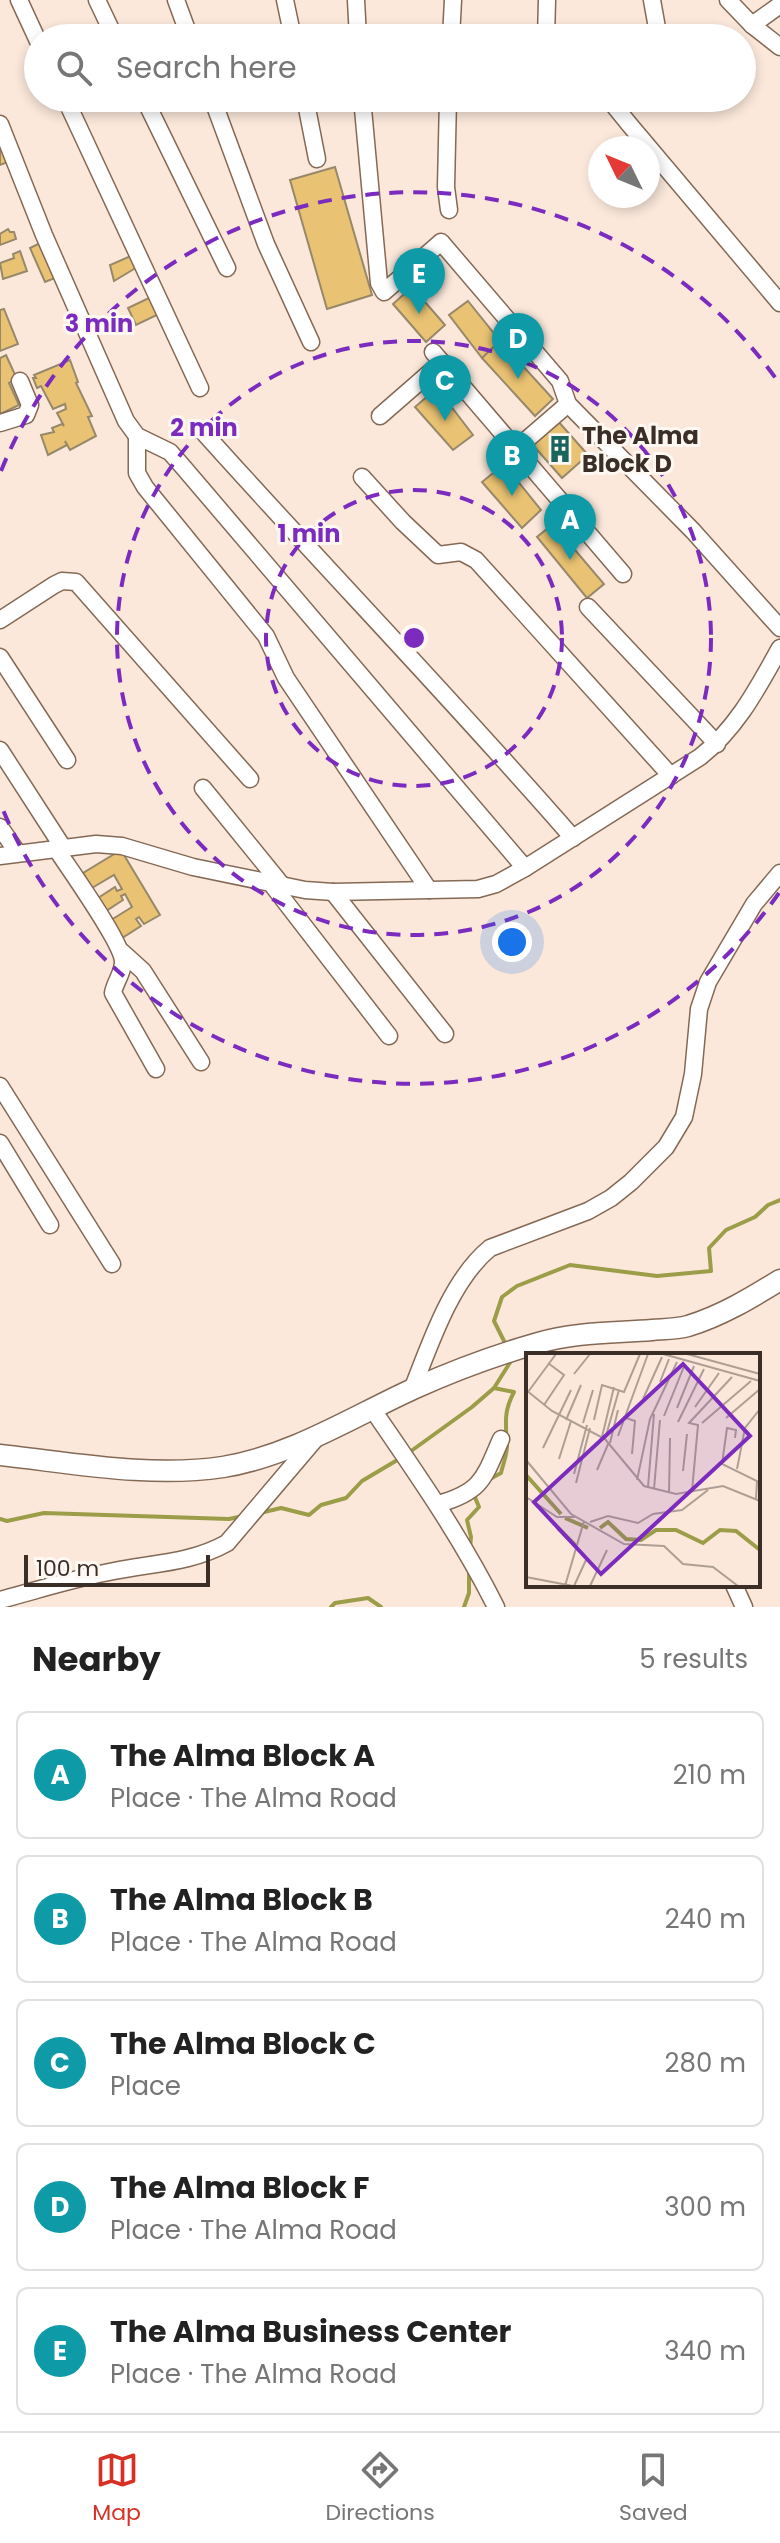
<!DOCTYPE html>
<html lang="en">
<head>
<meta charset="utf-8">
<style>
  :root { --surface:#fff; --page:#f2f2f2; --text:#222; --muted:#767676; --line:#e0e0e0; --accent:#d93025 }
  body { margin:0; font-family:Poppins,sans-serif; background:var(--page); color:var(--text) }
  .compass { position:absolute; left:588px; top:136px; width:72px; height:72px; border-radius:50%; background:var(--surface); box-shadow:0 4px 12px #0003; rotate:313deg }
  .scale { position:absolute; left:24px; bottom:20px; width:186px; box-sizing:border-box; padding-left:8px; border:4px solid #3a2e26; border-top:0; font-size:22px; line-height:28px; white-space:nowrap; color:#3a2e26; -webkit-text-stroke:6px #fef8f3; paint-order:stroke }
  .you { position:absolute; left:512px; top:942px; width:28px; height:28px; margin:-20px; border:6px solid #fff; border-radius:50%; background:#1a73e8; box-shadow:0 0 0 12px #1a73e833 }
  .badge { display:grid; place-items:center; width:52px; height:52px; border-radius:50%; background:var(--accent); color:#fff; font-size:26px; font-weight:700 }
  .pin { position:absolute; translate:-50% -66px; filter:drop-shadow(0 2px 4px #0008) }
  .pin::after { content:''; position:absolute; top:42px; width:28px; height:24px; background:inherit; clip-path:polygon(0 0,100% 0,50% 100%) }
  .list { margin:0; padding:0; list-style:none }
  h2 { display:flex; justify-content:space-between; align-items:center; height:104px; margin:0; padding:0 32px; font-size:34px }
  h2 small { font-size:26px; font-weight:400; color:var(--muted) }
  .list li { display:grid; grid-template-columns:52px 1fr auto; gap:24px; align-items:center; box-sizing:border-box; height:128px; margin:0 16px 16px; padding:0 16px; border:2px solid var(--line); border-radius:12px }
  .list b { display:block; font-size:30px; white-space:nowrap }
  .list p { margin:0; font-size:26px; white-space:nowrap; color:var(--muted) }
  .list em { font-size:26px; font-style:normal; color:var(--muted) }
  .icon { flex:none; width:44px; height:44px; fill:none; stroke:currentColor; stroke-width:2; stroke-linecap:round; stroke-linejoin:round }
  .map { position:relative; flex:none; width:780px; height:1607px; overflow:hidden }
  .search { position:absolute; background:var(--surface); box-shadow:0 4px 12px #0003; left:24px; right:24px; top:24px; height:88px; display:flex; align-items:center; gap:20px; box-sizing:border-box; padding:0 28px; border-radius:44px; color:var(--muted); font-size:30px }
  .sheet { height:824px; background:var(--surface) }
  nav { display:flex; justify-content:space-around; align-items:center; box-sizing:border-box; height:112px; border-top:2px solid var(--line); background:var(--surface); font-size:22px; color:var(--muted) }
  nav a { display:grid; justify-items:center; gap:4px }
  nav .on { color:var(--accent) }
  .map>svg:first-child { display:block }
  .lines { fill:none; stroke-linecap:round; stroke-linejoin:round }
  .stream { stroke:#9c9d49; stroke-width:4 }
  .building { fill:#e9c273; stroke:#97886a; stroke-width:2 }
  .minor-casing { stroke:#846955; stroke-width:19 }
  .major-casing { stroke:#846955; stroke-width:23 }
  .minor { stroke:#fff; stroke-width:16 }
  .major { stroke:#fff; stroke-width:20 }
  .ring { fill:none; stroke:#7b2cbf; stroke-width:4; stroke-dasharray:14 10 }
  .labels { text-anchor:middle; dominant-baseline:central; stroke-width:6; stroke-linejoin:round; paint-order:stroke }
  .poi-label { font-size:24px; font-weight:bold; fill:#3a2e26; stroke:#fef8f3; text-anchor:start }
  .inset-river { fill:none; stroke:#9c9d49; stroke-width:4 }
  .inset-road { fill:none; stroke:#ae9e93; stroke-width:2 }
  .view { fill:#7b2cbf; fill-opacity:0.15; stroke:#7b2cbf; stroke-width:4 }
  .inset-edge { fill:none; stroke:#3a2e26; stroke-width:4 }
  .centre { fill:#7b2cbf; stroke:#fef8f3; stroke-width:4 }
  .ring-label { font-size:24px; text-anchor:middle; font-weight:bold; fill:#7b2cbf; stroke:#fef8f3; stroke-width:6; stroke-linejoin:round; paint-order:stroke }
</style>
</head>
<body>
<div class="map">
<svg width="780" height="1607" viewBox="0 0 780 1607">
  <rect width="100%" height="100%" fill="#fbe8db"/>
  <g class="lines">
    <g class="stream">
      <polyline points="506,1345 494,1321 502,1297 517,1286 570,1265 657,1276 711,1271 709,1248 726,1230 755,1217 768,1205 780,1200"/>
      <polyline points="407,1454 472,1407 494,1388"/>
      <path d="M488,1480L501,1473C503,1464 507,1455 507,1446C506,1423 503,1413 514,1392L494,1388L511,1361"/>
      <polyline points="260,1513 281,1508 309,1515 321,1505 346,1498 362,1481 399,1459"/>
      <polyline points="0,1519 7,1521 44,1513 229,1519 243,1516"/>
      <polyline points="470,1548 471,1537 467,1520 479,1507 474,1495"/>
      <polyline points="331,1607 335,1603 368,1598 381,1607"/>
      <polyline points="464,1607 469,1593 469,1572"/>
    </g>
  </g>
  <g class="building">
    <polygon points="0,143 8,162 0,165"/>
    <polygon points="335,167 372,295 327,309 290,180"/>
    <polygon points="8,229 10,232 14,232 16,239 0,245 0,234"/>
    <polygon points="40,243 55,278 45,282 30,248"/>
    <polygon points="20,251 27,271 3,279 0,263 14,258 13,254"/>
    <polygon points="133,255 139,266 114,281 110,265"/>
    <polygon points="412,287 445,325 426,342 393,304"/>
    <polygon points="153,296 161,313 136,325 128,308"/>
    <polygon points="468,301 500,341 482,358 449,315"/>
    <polygon points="4,309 18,344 0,351 0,310"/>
    <polygon points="500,341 553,399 535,416 482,358"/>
    <polygon points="6,355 17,379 9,383 19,405 0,414 0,358"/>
    <polygon points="70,360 78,382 76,383 92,416 88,417 96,436 70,450 65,441 67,445 48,455 41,435 54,432 52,428 62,424 64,426 57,413 66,409 65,404 53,409 41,386 37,388 33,378 36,378 34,375"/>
    <polygon points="437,388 473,435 453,450 415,407"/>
    <polygon points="557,420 588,455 562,478 531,443"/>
    <polygon points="504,464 541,510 522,528 482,482"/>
    <polygon points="553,524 604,584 587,598 537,537"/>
    <polygon points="121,850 160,915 144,924 139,917 136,919 141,926 122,938 111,920 132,907 125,894 121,896 123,900 106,911 98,898 115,887 117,891 122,889 114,875 92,888 83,873"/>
  </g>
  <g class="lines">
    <g class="minor-casing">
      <g id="minor">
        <polyline points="19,0 38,41"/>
        <polyline points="97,0 115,38"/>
        <polyline points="176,0 190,38"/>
        <polyline points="285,0 293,38"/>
        <polyline points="356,0 358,38"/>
        <polyline points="652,0 657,28 654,38"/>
        <polyline points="728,0 752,25 780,47"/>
        <polyline points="752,25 780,5"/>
        <polyline points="451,38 453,0"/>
        <polyline points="546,38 547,0"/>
        <polyline points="65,98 200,388"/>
        <polyline points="144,98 227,268"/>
        <polyline points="212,98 266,244 311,342"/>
        <polyline points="305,98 317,159"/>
        <polyline points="362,98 379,283 384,292 441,242 560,381 568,404 693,531 780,628"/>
        <polyline points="448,98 446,187 449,210"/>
        <polyline points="611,98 612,103 629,124 780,303"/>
        <polyline points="710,98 710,99"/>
        <polyline points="0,124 44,235 126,421 137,436 170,452 184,468 525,868"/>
        <polyline points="433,352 623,574"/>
        <polyline points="380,416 442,362"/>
        <polyline points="0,423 26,415 30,405 20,381"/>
        <path d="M205,434C327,570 453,700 573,838"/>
        <polyline points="137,436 137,473 145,487 266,636 286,678 429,890"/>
        <polyline points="517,448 568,404"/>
        <polyline points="362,477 403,522 438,555 461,552 476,560 671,776"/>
        <polyline points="588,607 717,744"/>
        <polyline points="0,620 54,585 62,581 76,582 250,779"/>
        <polyline points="0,657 67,760"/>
        <polyline points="0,750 64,849"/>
        <polyline points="203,788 281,884"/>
        <polyline points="0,827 17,852"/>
        <path d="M57,850C70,870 124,945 123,963C122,975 115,982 113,993L156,1069"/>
        <path d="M0,856L96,844L122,846L193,867L305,890L333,892L478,889L496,884L525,868L700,757C737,728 757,689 780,648"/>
        <polyline points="270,882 389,1036"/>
        <polyline points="333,892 445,1034"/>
        <polyline points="122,952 143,971 201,1062"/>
        <polyline points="0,1086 112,1264"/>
        <polyline points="0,1143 50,1225"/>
        <path d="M412,1390C430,1344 451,1280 490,1248L588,1211L611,1198L631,1182L666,1147L684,1117L693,1074L699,1009L708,982L754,904L780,873"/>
        <path d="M373,1410C417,1474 461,1537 496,1607"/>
        <path d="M438,1504C482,1492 484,1478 501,1439"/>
        <polyline points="734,1585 744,1607"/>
        <path d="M0,1600C38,1590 75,1578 114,1571C154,1563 191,1563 227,1543L317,1437"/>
      </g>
    </g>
    <g class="major-casing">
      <path id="major" d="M0,1455C73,1463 150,1478 223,1467C291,1456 352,1417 413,1389C453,1371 496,1355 538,1343C575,1332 614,1333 652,1330C664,1329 677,1329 688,1326C721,1316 751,1298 780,1280"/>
    </g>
    <use href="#minor" class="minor"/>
    <use href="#major" class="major"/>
  </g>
  <g class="ring">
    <circle cx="414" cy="638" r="148"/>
    <circle cx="414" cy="638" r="297"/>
    <path d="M779 893A445 445 0 0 1 1 805M1 471A445 445 0 0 1 779 383"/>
  </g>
  <defs>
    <g id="building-bare" transform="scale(2.16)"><path d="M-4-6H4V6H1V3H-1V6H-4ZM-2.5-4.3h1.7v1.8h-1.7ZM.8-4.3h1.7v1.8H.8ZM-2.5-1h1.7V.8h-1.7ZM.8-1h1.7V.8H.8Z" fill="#19655e" stroke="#fef8f3" stroke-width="2.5" paint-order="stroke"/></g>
  </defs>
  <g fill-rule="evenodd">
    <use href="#building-bare" x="560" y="449"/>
  </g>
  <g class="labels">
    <g class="poi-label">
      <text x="582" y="435">The Alma<tspan x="582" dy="28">Block D</tspan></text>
    </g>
  </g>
  <g transform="translate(526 1353)">
    <rect width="234" height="234" fill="#fbe8db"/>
    <path class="inset-river" d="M0,122L35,161M39,165L62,175M32,175L49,192M74,175L82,169L100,186L115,187L130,177H150L177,190L194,177L210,178L234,197"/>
    <path class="inset-road" d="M137,1L234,28M161,1L234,21M48,21L64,1M134,29L143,6M0,37L26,58L79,86L118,133L150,141L197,133L234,148M2,39L30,1M117,46L136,4M18,52L38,22L22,10M169,54L193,20M151,55L168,13M138,63L159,11M97,64L109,68L106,101M200,65L234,36M40,67L55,32M68,67L76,32L98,39L114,1M152,69L178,16M57,70L67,37M176,70L225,28M92,83L122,1M76,84L88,34M209,85L210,77L201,75L196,111L231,128L230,146M79,86L93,37M84,90L92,57M17,95L45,37M33,106L45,68M0,107L45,161L98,191L138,193L157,211L187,214L212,233M211,116L219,75L234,56M71,117L83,89M157,118L161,81M48,121L61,72M111,127L124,66L151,9M50,130L64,75M122,134L128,61M128,136L134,67M166,138L172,72L163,70L206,24M143,140L144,85M0,144L31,164H49M64,169L82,163L112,170L127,161L156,157L182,137M0,224L47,233M39,233L58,168M48,233L60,207M64,233L81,197"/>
    <path class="view" d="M157,11L224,83L75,221L8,149Z"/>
    <rect width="234" height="234" class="inset-edge"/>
  </g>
  <circle cx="414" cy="638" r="12" class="centre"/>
  <g class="ring-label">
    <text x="99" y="332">3 min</text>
    <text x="204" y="436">2 min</text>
    <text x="309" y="542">1 min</text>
  </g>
</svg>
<svg class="compass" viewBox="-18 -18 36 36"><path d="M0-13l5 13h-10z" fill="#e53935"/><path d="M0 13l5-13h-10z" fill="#767676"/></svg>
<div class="scale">100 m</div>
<div class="you"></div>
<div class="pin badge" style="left:570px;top:560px;background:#0f9aa8">A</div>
<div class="pin badge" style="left:512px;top:496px;background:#0f9aa8">B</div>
<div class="pin badge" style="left:445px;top:421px;background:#0f9aa8">C</div>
<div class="pin badge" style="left:518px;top:379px;background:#0f9aa8">D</div>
<div class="pin badge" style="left:419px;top:314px;background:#0f9aa8">E</div>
<div class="search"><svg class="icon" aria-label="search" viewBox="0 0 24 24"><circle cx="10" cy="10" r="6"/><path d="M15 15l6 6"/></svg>Search here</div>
</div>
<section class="sheet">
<h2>Nearby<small>5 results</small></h2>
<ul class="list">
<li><span class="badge" style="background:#0f9aa8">A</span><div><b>The Alma Block A</b><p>Place · The Alma Road</p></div><em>210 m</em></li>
<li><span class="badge" style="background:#0f9aa8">B</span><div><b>The Alma Block B</b><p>Place · The Alma Road</p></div><em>240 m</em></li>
<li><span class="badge" style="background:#0f9aa8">C</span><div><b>The Alma Block C</b><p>Place</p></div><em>280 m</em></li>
<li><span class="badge" style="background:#0f9aa8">D</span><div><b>The Alma Block F</b><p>Place · The Alma Road</p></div><em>300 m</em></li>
<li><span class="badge" style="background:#0f9aa8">E</span><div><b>The Alma Business Center</b><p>Place · The Alma Road</p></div><em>340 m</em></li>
</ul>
</section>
<nav>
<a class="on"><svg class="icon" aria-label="map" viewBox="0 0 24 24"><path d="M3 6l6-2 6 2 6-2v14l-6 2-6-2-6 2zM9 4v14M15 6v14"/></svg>Map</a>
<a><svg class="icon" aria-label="directions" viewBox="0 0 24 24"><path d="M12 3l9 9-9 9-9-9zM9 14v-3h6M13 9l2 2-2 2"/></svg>Directions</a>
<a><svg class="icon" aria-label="saved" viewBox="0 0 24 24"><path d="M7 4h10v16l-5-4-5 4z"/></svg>Saved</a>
</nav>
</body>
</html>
